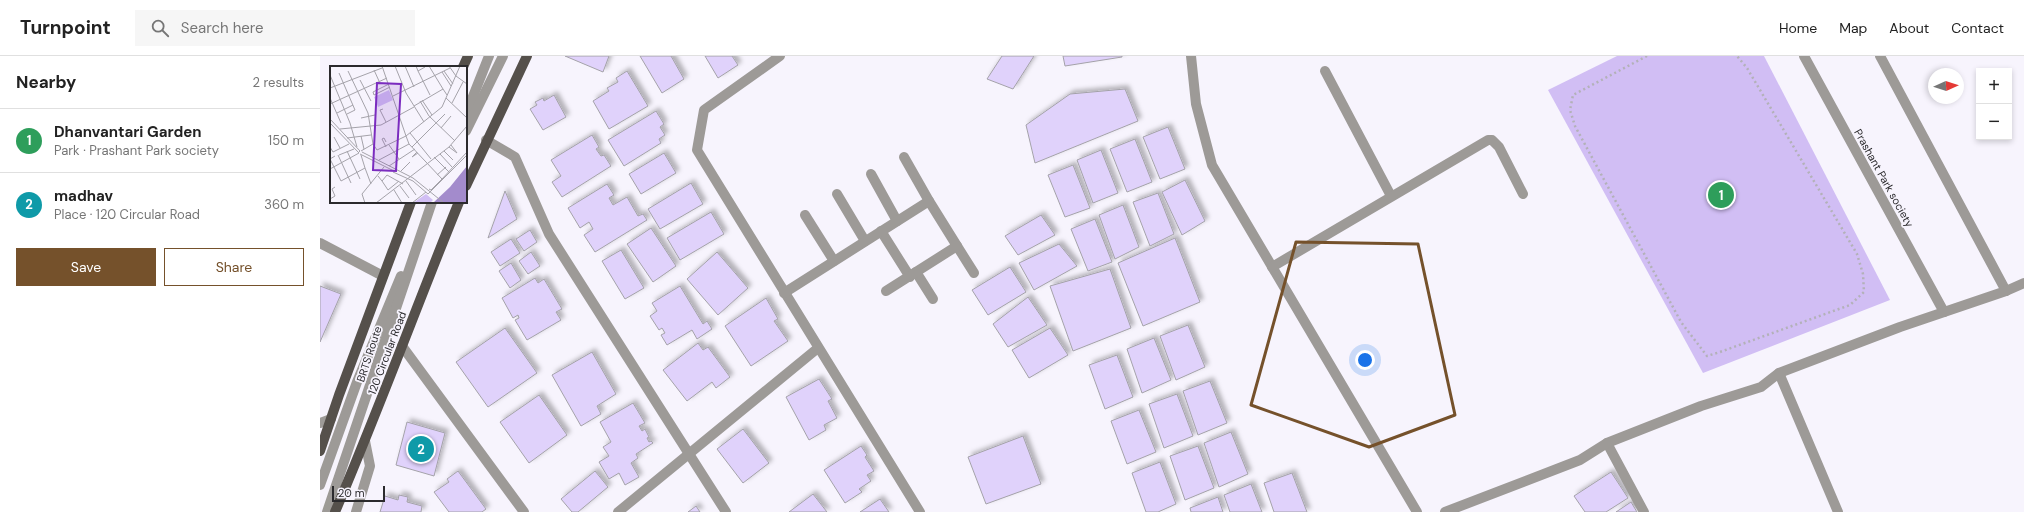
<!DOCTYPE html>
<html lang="en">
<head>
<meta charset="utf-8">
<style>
  :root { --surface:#fff; --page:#f6f6f6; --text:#222; --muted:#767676; --line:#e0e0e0; --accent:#75512b }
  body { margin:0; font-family:"DM Sans",sans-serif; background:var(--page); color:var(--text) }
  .controls { position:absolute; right:12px; top:12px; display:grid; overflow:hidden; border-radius:0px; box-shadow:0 2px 6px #0003 }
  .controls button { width:36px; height:36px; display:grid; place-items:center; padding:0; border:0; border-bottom:1px solid var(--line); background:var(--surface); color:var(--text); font:20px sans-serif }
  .compass { position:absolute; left:1608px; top:12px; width:36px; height:36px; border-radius:50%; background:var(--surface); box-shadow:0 2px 6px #0003; rotate:87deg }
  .scale { position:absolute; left:12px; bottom:10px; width:53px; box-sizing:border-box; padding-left:4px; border:2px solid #2b2a2d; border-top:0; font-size:11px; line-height:14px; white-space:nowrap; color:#2b2a2d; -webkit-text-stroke:3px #f7f4fd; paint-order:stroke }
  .you { position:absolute; left:1045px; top:304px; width:14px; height:14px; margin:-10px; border:3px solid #fff; border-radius:50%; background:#1a73e8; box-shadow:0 0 0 6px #1a73e833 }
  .badge { display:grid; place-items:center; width:26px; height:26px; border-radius:50%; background:var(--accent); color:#fff; font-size:13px; font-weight:700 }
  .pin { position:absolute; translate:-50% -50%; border:2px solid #fff; box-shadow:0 1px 4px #0006 }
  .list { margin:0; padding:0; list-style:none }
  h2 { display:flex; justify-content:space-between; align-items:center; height:52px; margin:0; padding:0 16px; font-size:17px }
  h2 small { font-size:13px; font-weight:400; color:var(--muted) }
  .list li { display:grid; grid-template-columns:26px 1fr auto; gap:12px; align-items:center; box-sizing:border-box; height:64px; padding:0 16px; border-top:1px solid var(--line) }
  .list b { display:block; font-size:15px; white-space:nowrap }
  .list p { margin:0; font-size:13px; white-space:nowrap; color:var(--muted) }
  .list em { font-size:13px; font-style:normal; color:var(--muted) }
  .actions { display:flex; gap:8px; padding:12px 16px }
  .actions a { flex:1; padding:9px 0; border:1px solid var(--accent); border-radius:0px; text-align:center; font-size:14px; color:var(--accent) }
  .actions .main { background:var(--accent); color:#fff }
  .icon { flex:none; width:22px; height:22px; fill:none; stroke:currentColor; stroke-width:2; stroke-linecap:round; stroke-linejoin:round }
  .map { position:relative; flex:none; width:1704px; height:456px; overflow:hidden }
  header { display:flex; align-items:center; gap:24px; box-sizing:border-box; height:56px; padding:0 20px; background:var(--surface); border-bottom:1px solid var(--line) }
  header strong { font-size:19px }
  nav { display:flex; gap:22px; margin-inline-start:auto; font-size:14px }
  .search { width:280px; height:36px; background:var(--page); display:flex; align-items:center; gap:10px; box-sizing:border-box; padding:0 14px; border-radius:0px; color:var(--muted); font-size:15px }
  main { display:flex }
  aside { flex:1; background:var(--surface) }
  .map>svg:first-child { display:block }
  .green { fill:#d1bef4 }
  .building { fill:#e0d2fb; stroke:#a4a2a9; filter:url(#shadow) }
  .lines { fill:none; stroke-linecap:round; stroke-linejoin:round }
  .path { stroke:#b3b1b8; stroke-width:2.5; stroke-dasharray:2 3; stroke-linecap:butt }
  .minor { stroke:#9d9a97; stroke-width:10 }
  .major { stroke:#55504b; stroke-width:10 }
  .marked { fill:none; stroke:#75512b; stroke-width:3; stroke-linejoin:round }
  .labels { text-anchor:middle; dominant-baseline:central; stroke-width:3.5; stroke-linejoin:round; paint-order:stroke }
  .street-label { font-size:11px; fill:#2b2a2d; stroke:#f7f4fd }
  .inset-road { fill:none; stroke:#a5a3aa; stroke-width:1 }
  .view { fill:#7b2cbf; fill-opacity:0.15; stroke:#7b2cbf; stroke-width:2 }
  .inset-edge { fill:none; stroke:#2b2a2d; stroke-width:2 }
</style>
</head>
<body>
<header>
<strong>Turnpoint</strong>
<div class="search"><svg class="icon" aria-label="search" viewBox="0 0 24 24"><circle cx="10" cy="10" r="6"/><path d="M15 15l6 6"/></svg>Search here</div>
<nav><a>Home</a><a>Map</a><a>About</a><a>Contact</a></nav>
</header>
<main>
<aside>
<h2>Nearby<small>2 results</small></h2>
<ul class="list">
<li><span class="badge" style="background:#2e9e5b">1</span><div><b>Dhanvantari Garden</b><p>Park · Prashant Park society</p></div><em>150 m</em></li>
<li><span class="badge" style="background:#0f9aa8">2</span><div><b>madhav</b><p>Place · 120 Circular Road</p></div><em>360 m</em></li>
</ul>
<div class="actions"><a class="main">Save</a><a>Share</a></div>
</aside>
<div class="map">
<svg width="1704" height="456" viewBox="0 0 1704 456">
  <defs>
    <filter id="shadow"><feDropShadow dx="3.5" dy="-3.5" stdDeviation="2" flood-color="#0004"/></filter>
  </defs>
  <rect width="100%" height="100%" fill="#f7f4fd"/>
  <polygon class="green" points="1297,0 1444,0 1570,244 1383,317 1228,34"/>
  <g class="building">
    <polygon points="245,0 289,0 283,16"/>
    <polygon points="320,0 351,0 364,23 342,37"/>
    <polygon points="385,0 412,0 418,9 398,22"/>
    <polygon points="682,0 714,0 693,33 667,23"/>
    <polygon points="743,0 802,0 802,1 745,10"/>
    <polygon points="307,15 328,50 289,73 273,45 289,35 287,32 298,26 296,22"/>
    <polygon points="805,33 818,65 715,107 706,69 750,38"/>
    <polygon points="234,39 246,61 223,74 210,53 217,49 215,46 223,42 224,45"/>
    <polygon points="336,55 344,68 340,71 345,79 339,83 341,87 304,110 288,84"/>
    <polygon points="848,71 865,113 840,123 823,81"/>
    <polygon points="272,79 279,91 276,93 281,100 284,99 291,110 242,141 232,126 241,120 231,104"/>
    <polygon points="815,83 832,126 807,136 790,93"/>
    <polygon points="781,94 798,137 773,147 757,104"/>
    <polygon points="344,97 356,117 321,138 309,118"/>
    <polygon points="753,109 770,152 745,161 728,119"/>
    <polygon points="865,124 885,165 862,179 842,136"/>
    <polygon points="371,127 383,148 340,173 328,153"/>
    <polygon points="287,128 294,139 289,142 293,149 307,141 318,160 323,158 327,164 275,196 264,179 273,173 269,166 260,172 248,152"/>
    <polygon points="185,135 197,163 168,182"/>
    <polygon points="838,137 854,178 830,190 813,146"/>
    <polygon points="803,149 819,191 795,203 779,159"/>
    <polygon points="391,156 404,178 360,204 347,182"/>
    <polygon points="721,159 735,179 698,199 685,180"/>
    <polygon points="775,163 792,206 768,215 751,173"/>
    <polygon points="331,172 356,210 333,226 307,188"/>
    <polygon points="210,174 217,186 204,195 196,183"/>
    <polygon points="855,182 880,246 823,270 798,207"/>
    <polygon points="191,183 200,197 180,210 171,196"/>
    <polygon points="739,188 757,210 714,234 699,207"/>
    <polygon points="301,194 324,232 305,243 282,205"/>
    <polygon points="211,196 220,210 208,218 199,205"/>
    <polygon points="397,196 428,232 398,259 367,223"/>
    <polygon points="191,207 201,224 190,232 179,215"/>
    <polygon points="690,211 706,236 668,259 652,234"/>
    <polygon points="790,213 811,272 753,295 730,230"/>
    <polygon points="215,222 218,227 224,223 242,253 236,256 241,264 207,284 195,264 199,262 198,259 193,262 182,242"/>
    <polygon points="0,230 21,238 0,286"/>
    <polygon points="360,230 383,268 387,265 392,273 377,283 372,274 347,289 341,279 345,277 342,272 339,274 330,260 337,255 332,247"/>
    <polygon points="708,241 727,269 688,291 673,268"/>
    <polygon points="446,242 458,263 454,265 468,285 431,310 405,270"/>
    <polygon points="868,269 885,311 856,324 840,280"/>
    <polygon points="185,272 217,317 168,351 136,306"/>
    <polygon points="730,272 748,299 709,322 692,294"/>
    <polygon points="834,282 851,324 822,337 807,293"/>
    <polygon points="378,287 383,294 388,291 410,321 396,332 392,326 367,345 343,314"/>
    <polygon points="272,296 296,338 277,350 281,358 261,370 232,319"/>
    <polygon points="797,299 813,341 785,353 769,309"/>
    <polygon points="499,323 512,343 508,345 517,362 504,369 506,374 489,384 466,341"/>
    <polygon points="890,325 907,367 878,379 863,335"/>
    <polygon points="857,338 873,380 844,392 829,348"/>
    <polygon points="219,339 247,379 209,407 180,366"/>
    <polygon points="313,347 325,367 319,370 322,375 325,373 329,381 327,382 329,386 331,385 333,387 316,398 318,402 311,407 319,421 305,429 299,417 289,423 279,406 289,400 283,391 291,386 280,366"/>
    <polygon points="819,354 836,396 807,408 791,365"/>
    <polygon points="87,366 125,377 114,420 76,409"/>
    <polygon points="423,373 449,407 423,427 397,393"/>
    <polygon points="911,376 928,418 899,431 884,387"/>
    <polygon points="703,380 721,428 666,448 648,401"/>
    <polygon points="541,390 547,399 545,401 554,415 547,419 551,425 539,433 542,436 525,447 504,414"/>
    <polygon points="878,390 894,432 865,444 850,400"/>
    <polygon points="840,406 856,448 838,456 826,456 812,417"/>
    <polygon points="138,415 166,453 162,456 129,456 114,436 129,426 127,423"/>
    <polygon points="275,415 288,431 258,456 252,456 241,443"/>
    <polygon points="1291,416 1308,442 1286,456 1265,456 1254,440"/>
    <polygon points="972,417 987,456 954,456 944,427"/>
    <polygon points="931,428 942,456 910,456 904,439"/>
    <polygon points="493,438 507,456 469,456"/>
    <polygon points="79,439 88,441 87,446 102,450 101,456 60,456 65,440 78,444"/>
    <polygon points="898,441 903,456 871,456 870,452"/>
    <polygon points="560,443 569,456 540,456"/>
    <polygon points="1311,446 1317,456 1296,456"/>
    <polygon points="376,450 380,456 368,456"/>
  </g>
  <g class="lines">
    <polyline class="path" points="1327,0 1253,39 1250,54 1255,70 1361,266 1387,300 1400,296 1530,249 1544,236 1543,218 1537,198 1427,12 1417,0"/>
    <g class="minor">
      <polyline points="460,0 384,54 377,94 600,456"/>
      <polyline points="871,0 876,48 892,109 1097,456"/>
      <polyline points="1484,0 1624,256"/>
      <polyline points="1560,0 1686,235"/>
      <polyline points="1005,15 1071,140"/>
      <polyline points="146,58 169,0"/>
      <polyline points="146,75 183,0"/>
      <polyline points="166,84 195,101 229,178 406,456"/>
      <polyline points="584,101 609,145"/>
      <polyline points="551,118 577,165"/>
      <polyline points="517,138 545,185"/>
      <polyline points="485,159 514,205"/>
      <polyline points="561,175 590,221"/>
      <polyline points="0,187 63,220"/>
      <polyline points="637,190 654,217"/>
      <polyline points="952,211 1168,84 1172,84 1179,91 1203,138"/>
      <polyline points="596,216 613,243"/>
      <polyline points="464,237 609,145 637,190 566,235"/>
      <polyline points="82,290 204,456"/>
      <polyline points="1459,317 1518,456"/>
      <polyline points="0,367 11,363"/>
      <polyline points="1287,387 1324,456"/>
      <polyline points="0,429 37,326 81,220"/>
      <polyline points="7,456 112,146"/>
      <polyline points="36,456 50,410 45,385"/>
      <polyline points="298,456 498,292"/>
      <polyline points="1125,456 1260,404 1287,387 1381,350 1441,331 1459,317 1580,271 1686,235 1704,227"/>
    </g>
    <g class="major">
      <polyline points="143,11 148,0"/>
      <polyline points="146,130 207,0"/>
      <polyline points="0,395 19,339 91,146"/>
      <path d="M15,456C59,353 97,249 139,146"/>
    </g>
  </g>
  <path class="marked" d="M976,186L1098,188L1135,359L1049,391L931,349Z"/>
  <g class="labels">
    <g class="street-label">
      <text transform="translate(1564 122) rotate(61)">Prashant Park society</text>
      <text transform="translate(67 297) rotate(-69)">120 Circular Road</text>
      <text transform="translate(49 298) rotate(-72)">BRTS Route</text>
    </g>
  </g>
  <g transform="translate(10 10)">
    <rect width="137" height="137" fill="#f7f4fd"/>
    <path d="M59,24L63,34L48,41L44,31ZM96,128L103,134L100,137H83Z" fill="#d1bef4"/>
    <path d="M137,100V137H103L120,121Z" fill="#a38bcc"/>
    <path class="inset-road" d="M52,0L76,70L112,41L130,0M65,0L76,27L94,56M75,0L84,21M86,0L88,5L95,1M99,0L113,23M119,0L126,10L137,18M44,4L49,15M18,5L38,47L43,78L47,84L76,70L79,78L112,113M88,5L100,29M114,5L123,18M112,6L121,20M9,7L25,44L17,48M0,9L20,57L27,81M30,14L41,35M0,22L52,2M43,26L44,29L60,21M43,26L59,18M63,30L120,2M0,32L11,57M116,32L137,52M92,34L102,49M90,35L99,50L125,75M122,37L133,16M0,38L57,12M84,40L113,23L117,29M53,43L50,44L56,56M7,47L23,39M31,52L45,49M0,53L30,85L29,86M0,57L29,87M111,62L121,50M10,63L51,59L84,41M80,67L101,93M31,70L34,83M4,71L10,82M17,72L41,69M59,79L69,93M0,81L3,86L19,78M56,81L52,73L54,72L56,76M82,81L115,48M119,81L127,87L121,79M17,85L30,113M31,85L43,78M114,85L123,94M32,86L83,112L114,137M87,86L82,91L88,87M30,88L64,105M110,88L122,101M8,89L21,117M9,89L24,83M5,90L0,93L11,115L35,102L31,89M104,91L119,106M49,94L79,78M59,100L85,83M35,102L41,118M0,103L29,87M71,105L80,96M63,106L83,115L98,128L137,89M107,109L116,101M48,110L52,115L57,109L73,118M52,115L58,124L69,115M76,115L86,129M70,120L79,132M99,123L101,124L112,113L137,86M64,124L72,137M0,133L5,130L2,123L5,121M35,137L32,128L54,101M46,137L119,81L137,60M82,137L96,126"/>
    <path class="view" d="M47,17L71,18L66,105L43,104Z"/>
    <rect width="137" height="137" class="inset-edge"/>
  </g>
</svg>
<div class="controls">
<button>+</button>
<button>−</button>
</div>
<svg class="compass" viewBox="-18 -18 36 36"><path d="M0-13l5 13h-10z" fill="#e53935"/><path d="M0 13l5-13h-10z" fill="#767676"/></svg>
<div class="scale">20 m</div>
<div class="you"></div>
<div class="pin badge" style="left:1401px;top:139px;background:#2e9e5b">1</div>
<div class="pin badge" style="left:101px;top:393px;background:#0f9aa8">2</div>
</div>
</main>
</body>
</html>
